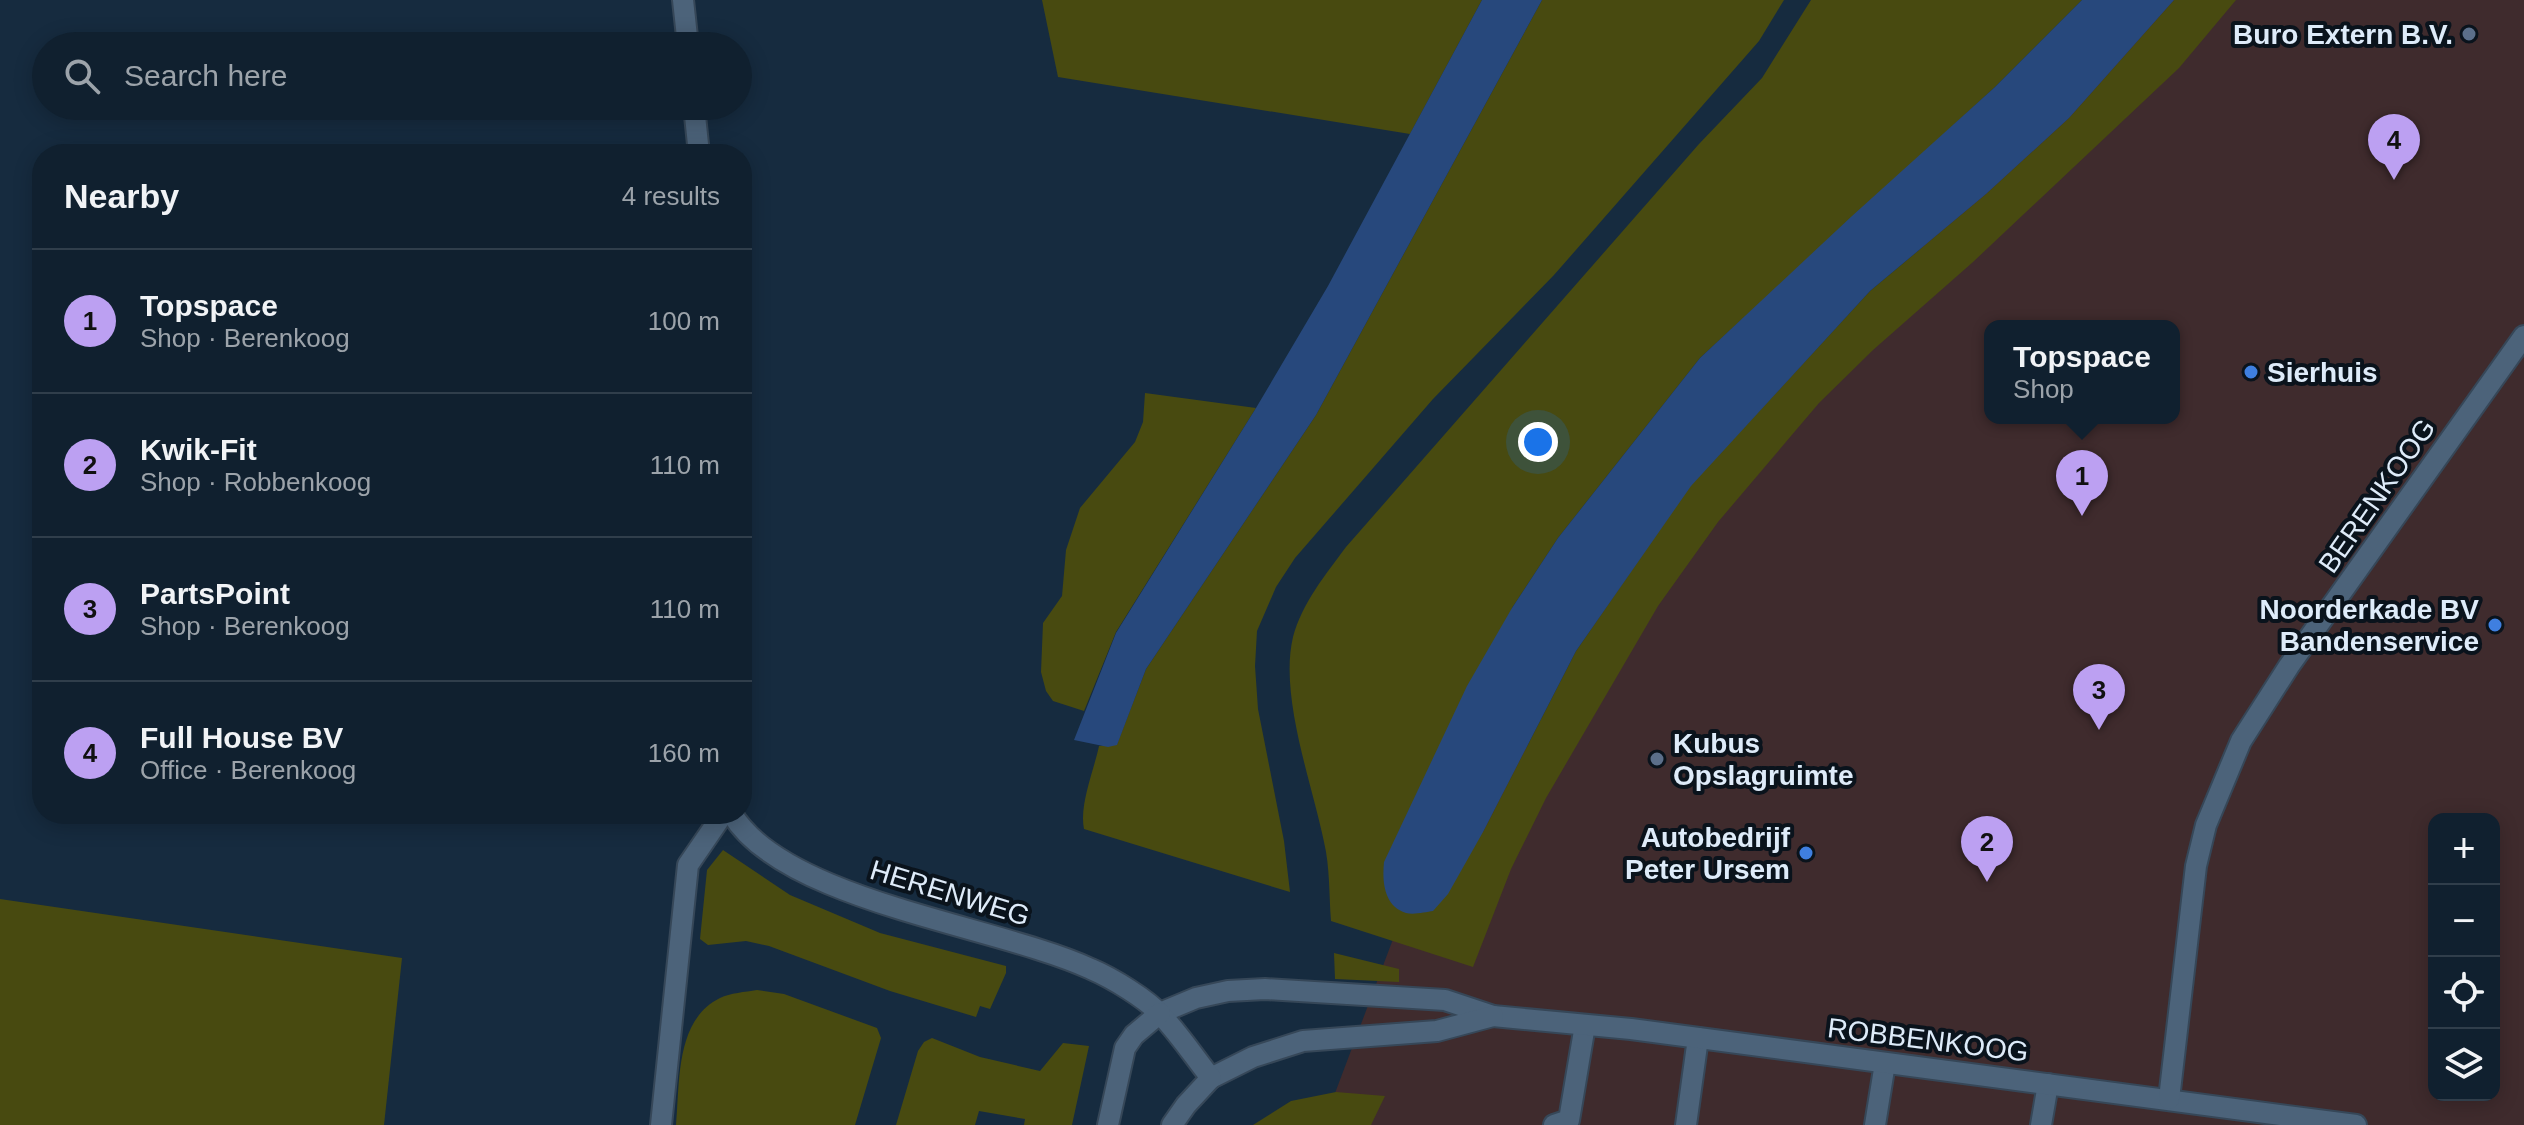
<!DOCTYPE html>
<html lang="en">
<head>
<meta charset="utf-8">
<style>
  :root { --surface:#10202f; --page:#1e2d3b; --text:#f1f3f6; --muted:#9ca3aa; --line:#303e4b; --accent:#bca0f2 }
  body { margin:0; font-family:Helvetica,sans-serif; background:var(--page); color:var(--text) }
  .controls { position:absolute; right:24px; bottom:24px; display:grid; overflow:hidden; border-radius:16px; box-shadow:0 4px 20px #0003 }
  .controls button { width:72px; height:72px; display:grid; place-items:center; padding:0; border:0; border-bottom:2px solid var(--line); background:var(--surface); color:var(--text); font:40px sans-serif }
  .you { position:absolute; left:1538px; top:442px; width:28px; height:28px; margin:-20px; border:6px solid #fff; border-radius:50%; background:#1a73e8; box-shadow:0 0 0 12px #1a73e833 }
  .badge { display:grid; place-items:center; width:52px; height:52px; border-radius:50%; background:var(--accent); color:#111; font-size:26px; font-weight:700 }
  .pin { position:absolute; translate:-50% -66px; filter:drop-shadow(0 2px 4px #0008) }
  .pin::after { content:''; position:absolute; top:42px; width:28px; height:24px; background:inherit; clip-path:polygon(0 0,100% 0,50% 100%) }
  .popup { position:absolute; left:1984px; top:320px; width:196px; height:104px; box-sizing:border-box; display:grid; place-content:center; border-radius:16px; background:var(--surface); filter:drop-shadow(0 2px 6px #0005); font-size:26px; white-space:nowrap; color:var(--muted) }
  .popup b { font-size:30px; color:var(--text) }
  .popup::after { content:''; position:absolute; left:50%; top:100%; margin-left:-16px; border:16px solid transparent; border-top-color:var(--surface) }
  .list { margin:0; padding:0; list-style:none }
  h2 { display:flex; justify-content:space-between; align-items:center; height:104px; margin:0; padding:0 32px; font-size:34px }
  h2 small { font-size:26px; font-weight:400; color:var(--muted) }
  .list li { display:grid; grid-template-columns:52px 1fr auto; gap:24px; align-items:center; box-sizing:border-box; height:144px; padding:0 32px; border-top:2px solid var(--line) }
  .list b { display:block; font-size:30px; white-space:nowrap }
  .list p { margin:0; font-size:26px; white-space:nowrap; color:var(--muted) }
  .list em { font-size:26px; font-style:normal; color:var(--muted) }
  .icon { flex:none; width:44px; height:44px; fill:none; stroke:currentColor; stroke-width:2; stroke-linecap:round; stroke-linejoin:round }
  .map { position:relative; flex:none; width:2524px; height:1125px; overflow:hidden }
  .search { position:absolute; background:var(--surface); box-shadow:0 4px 20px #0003; left:32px; top:32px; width:720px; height:88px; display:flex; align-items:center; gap:20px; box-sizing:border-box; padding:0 28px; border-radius:44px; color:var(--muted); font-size:30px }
  .panel { position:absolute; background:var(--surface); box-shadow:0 4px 20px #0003; left:32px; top:144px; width:720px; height:680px; border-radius:32px }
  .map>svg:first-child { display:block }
  .industrial { fill:#3f2b2d; fill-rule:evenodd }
  .green { fill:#484a10 }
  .water { fill:#27487c }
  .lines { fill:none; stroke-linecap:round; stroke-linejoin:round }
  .lane-casing { stroke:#364758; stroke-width:24 }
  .street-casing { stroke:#364758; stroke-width:24 }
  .secondary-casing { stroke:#364758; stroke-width:24 }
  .lane { stroke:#4c637a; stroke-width:20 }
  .street { stroke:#4c637a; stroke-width:20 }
  .secondary { stroke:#4c637a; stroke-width:20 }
  .service-dot { fill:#5c6f8a; stroke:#0a131c; stroke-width:3 }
  .shop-dot { fill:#3f7fe0; stroke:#0a131c; stroke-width:3 }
  .labels { text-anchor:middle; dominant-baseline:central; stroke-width:8; stroke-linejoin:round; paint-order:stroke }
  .poi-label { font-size:28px; font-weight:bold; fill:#deebf9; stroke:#0a131c; text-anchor:end }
  .street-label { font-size:28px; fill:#deebf9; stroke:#0a131c }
</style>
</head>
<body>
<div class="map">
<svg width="2524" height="1125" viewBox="0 0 2524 1125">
  <rect width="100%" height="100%" fill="#162b3f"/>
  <path class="industrial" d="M2118,0H2524V1125H1323L1410,894ZM1990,326H2174V418H1990ZM2434,819H2494V1095H2434Z"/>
  <g class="green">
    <polygon points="1042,0 1482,0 1410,134 1058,77"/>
    <path d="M1542,0H1784L1759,41L1554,275L1433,399L1295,558L1276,587L1257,631L1255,666L1258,709L1284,841L1290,892L1084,829C1079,805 1094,770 1099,746L1117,744L1146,669L1316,415Z"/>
    <path d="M1811,0H2082L1995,87L1700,358L1558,538L1512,608L1483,832L1576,651L1690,486L1870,291L1986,194L2069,118L2174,0H2236L2179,68L1973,262L1873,350L1819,403L1718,522L1658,606L1546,798L1511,869L1473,967L1331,921C1329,895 1330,867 1324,842C1312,783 1279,696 1293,637C1302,603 1326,574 1346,547L1699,144L1762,78Z"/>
    <polygon points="1145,393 1256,408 1116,632 1084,711 1053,701 1046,691 1041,672 1043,623 1062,596 1066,550 1080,508 1135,442 1143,422"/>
    <polygon points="723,850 790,895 880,933 1006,966 1006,973 990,1009 980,1006 976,1017 890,991 769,946 746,941 708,945 700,939 707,870"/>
    <polygon points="0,899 402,958 384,1125 0,1125"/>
    <polygon points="1334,953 1399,969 1399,982 1335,979"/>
    <path d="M757,990L784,994L877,1028L881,1038L855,1125H676C680,1083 675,1020 720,998C730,993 745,992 757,990Z"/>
    <polygon points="932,1038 980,1057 1040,1071 1063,1043 1089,1046 1072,1125 1024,1125 1025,1119 979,1111 975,1125 896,1125 918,1051 924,1042"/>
    <polygon points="1336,1092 1385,1096 1371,1125 1253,1125 1291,1101"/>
  </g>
  <g class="water">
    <polygon points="1482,0 1542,0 1316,415 1146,669 1117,745 1108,747 1074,740 1116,633 1256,408 1328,286"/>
    <path d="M2082,0H2174L2069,118L1986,194L1870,291L1691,486L1576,651L1483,832L1448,894L1433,911C1426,912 1414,915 1406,913C1384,906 1382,882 1384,862L1467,686L1512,608L1558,538L1700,358L1852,216L1995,87Z"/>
  </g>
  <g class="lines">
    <g class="lane-casing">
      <g id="lane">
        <polyline points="1554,1125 1569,1120 1585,1025"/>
        <polyline points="1686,1125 1698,1038"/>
        <polyline points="1875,1125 1885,1063"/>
        <polyline points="2041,1125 2048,1084"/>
      </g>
    </g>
    <g class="street-casing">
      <g id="street">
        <polyline points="1160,1013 1196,998 1228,991 1265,989 1445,1000 1493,1016 1631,1029 2356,1125"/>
        <polyline points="1211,1078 1253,1057 1303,1041 1437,1031 1493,1016"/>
        <polyline points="2169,1099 2196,866 2206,825 2241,741 2289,666 2524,336"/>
        <polyline points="661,1125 688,865 723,814"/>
      </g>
    </g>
    <g class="secondary-casing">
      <g id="secondary">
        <polyline points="683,0 688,46"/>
        <polyline points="694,106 699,154"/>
        <path d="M732,814C784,901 999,926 1091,969C1112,978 1147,999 1162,1016C1180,1035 1195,1058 1211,1078L1186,1105L1172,1125"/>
        <polyline points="1108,1125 1125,1048 1134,1035 1160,1013"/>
      </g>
    </g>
    <use href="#lane" class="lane"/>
    <use href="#street" class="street"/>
    <use href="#secondary" class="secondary"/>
  </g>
  <g class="service-dot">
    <circle cx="2469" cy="34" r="8"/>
    <circle cx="1657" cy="759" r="8"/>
  </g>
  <g class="shop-dot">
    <circle cx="2251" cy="372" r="8"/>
    <circle cx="2495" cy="625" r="8"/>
    <circle cx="1806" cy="853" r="8"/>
  </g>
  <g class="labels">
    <g class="poi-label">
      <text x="2453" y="34">Buro Extern B.V.</text>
      <text x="2267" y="372" text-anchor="start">Sierhuis</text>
      <text x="2479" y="609">Noorderkade BV<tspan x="2479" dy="32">Bandenservice</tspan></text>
      <text x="1673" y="743" text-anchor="start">Kubus<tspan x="1673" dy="32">Opslagruimte</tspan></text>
      <text x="1790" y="837">Autobedrijf<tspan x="1790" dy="32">Peter Ursem</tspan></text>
    </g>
    <g class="street-label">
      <text transform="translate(2377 496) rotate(-55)">BERENKOOG</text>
      <text transform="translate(950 893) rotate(17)">HERENWEG</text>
      <text transform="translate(1928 1040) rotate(7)">ROBBENKOOG</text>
    </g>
  </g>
</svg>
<div class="controls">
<button>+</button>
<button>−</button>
<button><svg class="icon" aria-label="locate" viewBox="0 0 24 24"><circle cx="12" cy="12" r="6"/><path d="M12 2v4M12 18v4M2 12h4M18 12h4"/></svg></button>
<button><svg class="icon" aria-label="layers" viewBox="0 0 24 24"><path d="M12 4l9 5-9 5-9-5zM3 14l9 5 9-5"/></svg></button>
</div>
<div class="you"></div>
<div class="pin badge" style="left:2082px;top:516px">1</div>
<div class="popup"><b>Topspace</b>Shop</div>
<div class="pin badge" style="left:1987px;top:882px">2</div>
<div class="pin badge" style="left:2099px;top:730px">3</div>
<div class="pin badge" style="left:2394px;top:180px">4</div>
<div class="search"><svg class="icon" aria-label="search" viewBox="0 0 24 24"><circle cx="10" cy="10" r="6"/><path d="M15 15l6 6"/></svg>Search here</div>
<section class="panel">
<h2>Nearby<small>4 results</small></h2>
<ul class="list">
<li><span class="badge">1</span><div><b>Topspace</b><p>Shop · Berenkoog</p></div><em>100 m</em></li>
<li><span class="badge">2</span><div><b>Kwik-Fit</b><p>Shop · Robbenkoog</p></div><em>110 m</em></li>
<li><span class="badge">3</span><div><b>PartsPoint</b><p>Shop · Berenkoog</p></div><em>110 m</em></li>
<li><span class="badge">4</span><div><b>Full House BV</b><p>Office · Berenkoog</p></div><em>160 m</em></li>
</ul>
</section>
</div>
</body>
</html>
